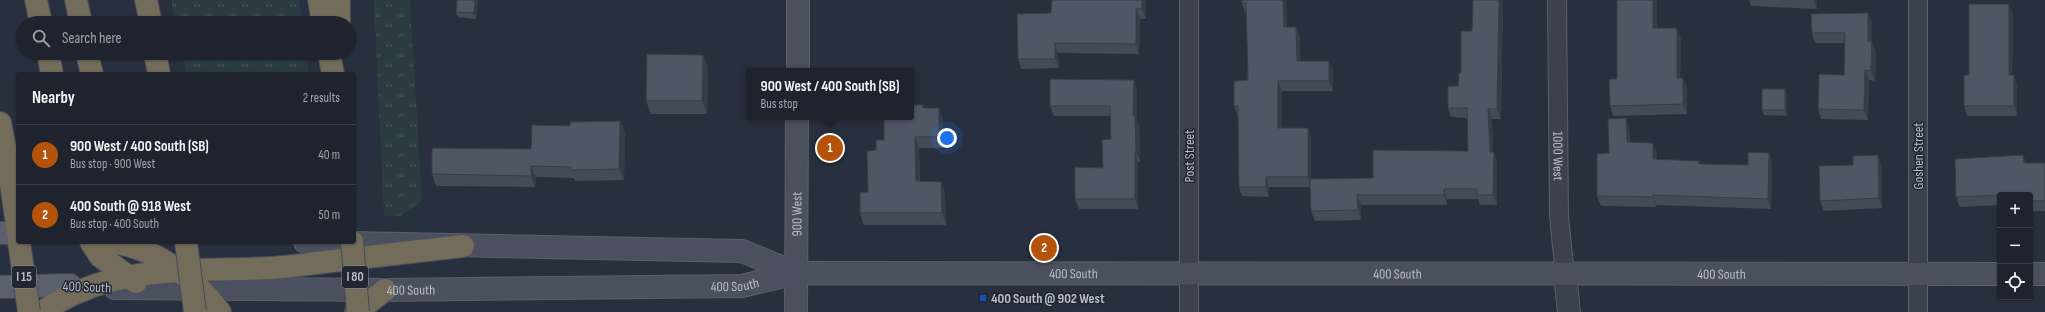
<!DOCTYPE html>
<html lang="en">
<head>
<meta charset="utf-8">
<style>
  :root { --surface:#1e232e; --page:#262b36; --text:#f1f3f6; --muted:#a1a4aa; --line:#3c404a; --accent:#b45309 }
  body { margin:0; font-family:"Sofia Sans Condensed",sans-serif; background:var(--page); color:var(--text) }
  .controls { position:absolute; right:12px; bottom:12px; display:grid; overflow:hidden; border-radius:4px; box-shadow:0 1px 3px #0004 }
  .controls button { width:36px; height:36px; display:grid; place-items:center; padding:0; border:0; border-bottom:1px solid var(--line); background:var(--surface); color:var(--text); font:20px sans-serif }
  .you { position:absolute; left:947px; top:138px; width:14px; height:14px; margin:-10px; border:3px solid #fff; border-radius:50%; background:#1a73e8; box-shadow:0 0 0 6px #1a73e833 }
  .badge { display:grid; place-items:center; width:26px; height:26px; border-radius:50%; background:var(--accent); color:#fff; font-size:13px; font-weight:700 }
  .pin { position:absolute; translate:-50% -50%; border:2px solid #fff; box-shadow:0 1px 4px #0006 }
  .popup { position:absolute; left:746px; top:68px; width:168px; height:52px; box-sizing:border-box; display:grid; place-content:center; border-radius:4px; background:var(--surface); filter:drop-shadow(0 1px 3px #0005); font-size:13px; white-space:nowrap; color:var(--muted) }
  .popup b { font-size:15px; color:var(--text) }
  .popup::after { content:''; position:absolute; left:50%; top:100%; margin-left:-8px; border:8px solid transparent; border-top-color:var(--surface) }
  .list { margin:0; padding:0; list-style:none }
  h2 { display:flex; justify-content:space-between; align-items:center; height:52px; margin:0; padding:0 16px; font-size:17px }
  h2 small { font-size:13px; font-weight:400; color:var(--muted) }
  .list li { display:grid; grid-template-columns:26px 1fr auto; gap:12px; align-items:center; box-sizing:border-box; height:60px; padding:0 16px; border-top:1px solid var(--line) }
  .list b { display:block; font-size:15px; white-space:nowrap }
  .list p { margin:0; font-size:13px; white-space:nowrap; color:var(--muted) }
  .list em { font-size:13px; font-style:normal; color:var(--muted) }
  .icon { flex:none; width:22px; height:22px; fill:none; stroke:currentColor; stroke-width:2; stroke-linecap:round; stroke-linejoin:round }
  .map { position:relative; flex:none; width:2045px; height:312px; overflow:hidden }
  .search { position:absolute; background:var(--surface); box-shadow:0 1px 3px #0004; left:16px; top:16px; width:340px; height:44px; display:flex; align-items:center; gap:10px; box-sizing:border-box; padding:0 14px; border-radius:22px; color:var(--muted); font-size:15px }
  .panel { position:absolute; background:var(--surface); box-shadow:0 1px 3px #0004; left:16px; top:72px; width:340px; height:172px; border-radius:4px }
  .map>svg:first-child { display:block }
  .grass { fill:url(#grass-tufts) }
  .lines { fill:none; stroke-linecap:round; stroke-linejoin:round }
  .minor-casing { stroke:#5a5f6b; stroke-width:20 }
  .tertiary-casing { stroke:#5a5f6b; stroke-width:24 }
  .secondary-casing { stroke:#5a5f6b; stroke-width:24 }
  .primary-casing { stroke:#454a57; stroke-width:24 }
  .motorway-casing { stroke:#474c58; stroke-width:24 }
  .minor { stroke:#3c414e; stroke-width:18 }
  .tertiary { stroke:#3c414e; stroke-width:22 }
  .secondary { stroke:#4b5060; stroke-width:22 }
  .primary { stroke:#5a606e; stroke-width:22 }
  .motorway { stroke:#736c5a; stroke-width:22 }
  .motorway-bridge-casing { stroke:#474c58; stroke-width:24; stroke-linecap:butt }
  .motorway-bridge { stroke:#736c5a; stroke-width:22 }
  .wall { fill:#444a58 }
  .shaded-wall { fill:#373c47 }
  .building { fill:#4f5666; stroke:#373c47 }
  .transit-dot { fill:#1a4fb4; stroke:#212633; stroke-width:1.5 }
  .labels { text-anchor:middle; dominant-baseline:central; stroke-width:3; stroke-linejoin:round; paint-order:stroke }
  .shield { fill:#212633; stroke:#8b909b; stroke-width:1 }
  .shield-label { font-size:13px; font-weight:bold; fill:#b8bdc8 }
  .street-label { font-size:14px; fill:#b8bdc8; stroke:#212633 }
  .poi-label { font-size:14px; font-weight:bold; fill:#b8bdc8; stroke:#212633; text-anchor:start }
</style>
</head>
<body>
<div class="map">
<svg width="2045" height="312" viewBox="0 0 2045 312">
  <defs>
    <pattern id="grass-tufts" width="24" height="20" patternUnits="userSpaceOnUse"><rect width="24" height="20" fill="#2b3c40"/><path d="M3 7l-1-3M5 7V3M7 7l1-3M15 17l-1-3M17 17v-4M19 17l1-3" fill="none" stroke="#48565a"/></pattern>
  </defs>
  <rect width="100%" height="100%" fill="#282f3e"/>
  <g class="grass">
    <polygon points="171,0 299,0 303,23 176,23"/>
    <polygon points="374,0 410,0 422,201 400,216 384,216"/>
    <polygon points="183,53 307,53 308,74 186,74"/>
  </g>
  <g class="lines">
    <g class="minor-casing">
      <g id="minor">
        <polyline points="1189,0 1189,312"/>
        <path id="s1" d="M1557,0L1559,216L1565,275"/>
        <polyline points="1918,0 1918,312"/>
      </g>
    </g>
    <g class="tertiary-casing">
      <polyline id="tertiary" points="1565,275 1569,312"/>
    </g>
    <g class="secondary-casing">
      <g id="secondary">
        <polyline points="798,71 798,0"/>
        <polyline points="305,242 742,251 796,273"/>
        <polyline points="2030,274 2045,274"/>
        <path id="s2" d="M115,288L385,290L742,286L796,273L2000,274"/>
        <path id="s3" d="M796,312L797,117"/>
      </g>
    </g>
    <g class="primary-casing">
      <g id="primary">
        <polyline points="0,233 18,233"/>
        <polyline points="0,287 70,285"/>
      </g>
    </g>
    <g class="motorway-casing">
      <g id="motorway">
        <polyline points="36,0 41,23"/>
        <polyline points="76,0 81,23"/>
        <polyline points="146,0 151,23"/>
        <polyline points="319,0 323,23"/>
        <polyline points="339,23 339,0"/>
        <polyline points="48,53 52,74"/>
        <polyline points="87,53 92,74"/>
        <polyline points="155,53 159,74"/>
        <polyline points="329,53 333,74"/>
        <polyline points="0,123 8,163 18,232"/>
        <polyline points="91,242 100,256 136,282"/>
        <path d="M110,242C154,247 194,277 220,312"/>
        <path d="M42,312C112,263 190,272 270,268C291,267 312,263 333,261C377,256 420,251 463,246"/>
        <polyline points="356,312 385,290"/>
      </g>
    </g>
    <use href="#minor" class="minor"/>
    <use href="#tertiary" class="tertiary"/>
    <use href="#secondary" class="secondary"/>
    <use href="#primary" class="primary"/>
    <use href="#motorway" class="motorway"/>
    <g class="motorway-bridge-casing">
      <g id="motorway-bridge">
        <polyline points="19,242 29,312"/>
        <polyline points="186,242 195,312"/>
        <polyline points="352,242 358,312"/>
      </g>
    </g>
    <use href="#motorway-bridge" class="motorway-bridge"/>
  </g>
  <g class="wall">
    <polygon points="478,0 476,19 458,17 456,12"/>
    <polygon points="1052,0 1146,0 1146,19 1140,19 1139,54 1058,53 1059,68 1021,69 1018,59 1051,13"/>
    <polygon points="1242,0 1286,0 1287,27 1300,37 1300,61 1333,71 1333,91 1282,91 1282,128 1311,137 1311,179 1373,178 1468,151 1467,118 1451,117 1448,108 1458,86 1461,73 1472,31 1473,0 1503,0 1501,119 1492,119 1493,152 1497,162 1497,205 1480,205 1478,199 1447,199 1447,205 1361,205 1361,220 1315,221 1311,211 1310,187 1269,187 1269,197 1242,196 1239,187 1238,116 1234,106 1248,80 1246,13 1245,13 1242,3"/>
    <polygon points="1749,0 1817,0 1817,9 1751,6"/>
    <polygon points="2013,14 2012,75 2014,75 2017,85 2017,116 1967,116 1964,106 1969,75"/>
    <polygon points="1872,23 1872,42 1876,52 1875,81 1869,80 1868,120 1821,119 1818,109 1844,75 1845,43 1815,43 1812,33"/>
    <polygon points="1657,28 1681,38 1680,78 1683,78 1687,88 1687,114 1613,116 1610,106 1617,79"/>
    <polygon points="703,55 708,68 707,114 651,114 646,101"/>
    <polygon points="1137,90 1137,121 1139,125 1140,162 1138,162 1138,209 1079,209 1075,199 1103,168 1111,139 1110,116 1054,116 1050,106"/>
    <polygon points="1787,95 1787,116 1764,115 1762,110"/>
    <polygon points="923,105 924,108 943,120 943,148 919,148 920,181 941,182 945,193 946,225 864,225 860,213 868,192 876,150"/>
    <polygon points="1626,118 1629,128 1630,142 1657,153 1657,159 1700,164 1748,165 1769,153 1772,163 1771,209 1656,205 1656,207 1601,206 1597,196 1609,153"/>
    <polygon points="620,121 625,132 624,180 575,181 574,178 536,177 535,187 436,186 432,174 531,149 570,126"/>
    <polygon points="2023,155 2026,163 2045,163 2045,211 2030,211 2030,195 2000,195 2000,205 1960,207 1956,197"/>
    <polygon points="1882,165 1882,208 1824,211 1820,201"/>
  </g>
  <g class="shaded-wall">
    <polygon points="475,0 478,0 476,19 474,13"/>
    <polygon points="1142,0 1146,0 1146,19 1142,9"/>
    <polygon points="1283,0 1286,0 1287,37 1284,27"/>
    <polygon points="1499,0 1503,0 1501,119 1497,109"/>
    <polygon points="1653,0 1657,0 1657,38 1653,28"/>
    <polygon points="1814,0 1817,0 1817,9"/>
    <polygon points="2009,4 2013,14 2012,85 2009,75"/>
    <polygon points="1136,9 1140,19 1139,54 1136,44"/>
    <polygon points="1868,13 1872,23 1872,42 1876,52 1875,81 1871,71 1868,41"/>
    <polygon points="1296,27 1300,37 1301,71 1297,61"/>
    <polygon points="1677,28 1681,38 1680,88 1677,78"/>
    <polygon points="1055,43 1058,53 1059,68 1055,59"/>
    <polygon points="703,55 708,68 707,114 702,101"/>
    <polygon points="1329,61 1333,71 1333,91 1329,81"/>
    <polygon points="1865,70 1869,80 1868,120 1864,110"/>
    <polygon points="2014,75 2017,85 2017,116 2014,106"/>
    <polygon points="1683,78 1687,88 1687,114 1683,104"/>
    <polygon points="1134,80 1137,90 1137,121 1139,125 1140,162 1136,152 1133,115"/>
    <polygon points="1278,81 1282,91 1282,137 1278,128"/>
    <polygon points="1785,89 1787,95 1787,116 1785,110"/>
    <polygon points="939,108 943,120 943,148 939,137"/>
    <polygon points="1488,109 1492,119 1493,162 1490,152"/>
    <polygon points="1626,118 1629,128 1630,152 1627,142"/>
    <polygon points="620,121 625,132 624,180 619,169"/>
    <polygon points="1308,128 1311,137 1311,187 1308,177"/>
    <polygon points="915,137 919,148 920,193 916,181"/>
    <polygon points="1653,143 1657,153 1657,169 1653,159"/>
    <polygon points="1135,152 1138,162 1138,209 1135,199"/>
    <polygon points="1494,152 1497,162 1497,205 1493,195"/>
    <polygon points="1769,153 1772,163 1771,209 1768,199"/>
    <polygon points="1878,155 1882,165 1882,208 1879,198"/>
    <polygon points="2023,155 2027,165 2024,163"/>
    <polygon points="531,166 536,177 535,187 531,176"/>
    <polygon points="1266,177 1269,187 1269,197 1266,187"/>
    <polygon points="941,182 945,193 946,225 942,213"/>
    <polygon points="1444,189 1447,199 1447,205 1444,195"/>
    <polygon points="1357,195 1361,205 1361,220 1358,210"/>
    <polygon points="1653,195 1656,205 1656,207 1653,197"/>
  </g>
  <g class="building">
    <polygon points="457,0 475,0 474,13 456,12"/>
    <polygon points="1052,0 1142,0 1142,9 1136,9 1136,44 1055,43 1055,59 1018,59 1017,14 1051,13"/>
    <polygon points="1242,0 1283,0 1284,27 1296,27 1297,61 1329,61 1329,81 1278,81 1278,128 1308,128 1308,177 1266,177 1266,187 1239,187 1238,106 1234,106 1234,81 1248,80 1246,3 1242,3"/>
    <polygon points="1473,0 1499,0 1497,109 1488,109 1490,152 1494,152 1493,195 1477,195 1477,189 1444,189 1444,195 1357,195 1358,210 1311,211 1310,179 1373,178 1373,150 1468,151 1467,108 1448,108 1448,86 1458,86 1459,73 1461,73 1461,31 1472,31"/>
    <polygon points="1617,0 1653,0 1653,28 1677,28 1677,78 1683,78 1683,104 1610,106 1609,79 1617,79"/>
    <polygon points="1969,4 2009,4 2009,75 2014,75 2014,106 1964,106 1964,75 1969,75"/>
    <polygon points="1868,13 1868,41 1872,42 1871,71 1865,70 1864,110 1818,109 1819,74 1844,75 1845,33 1812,33 1811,14"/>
    <polygon points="647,54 703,55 702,101 646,101"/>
    <polygon points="1050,79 1134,80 1133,115 1135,115 1136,152 1135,152 1135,199 1075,199 1075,167 1103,168 1102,140 1111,139 1110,106 1050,106"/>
    <rect x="1762" y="89" width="23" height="21"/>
    <polygon points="911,105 923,105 923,108 939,108 939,137 915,137 916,181 941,182 942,213 860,213 860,192 868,192 867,151 876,150 876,140 884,140 884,117 911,117"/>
    <polygon points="1626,118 1627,142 1653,143 1653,159 1699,161 1699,164 1748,165 1748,152 1769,153 1768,199 1653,195 1653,197 1597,196 1597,154 1609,153 1608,119"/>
    <polygon points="620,121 619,169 571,170 571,167 531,166 531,176 432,174 432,148 531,149 532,125 570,126 570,122"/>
    <polygon points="1878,155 1879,198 1820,201 1819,166 1853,165 1853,156"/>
    <polygon points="2023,155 2024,163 2045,163 2045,201 2030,201 2030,195 2000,195 1956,197 1955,159"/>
  </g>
  <rect class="transit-dot" x="979" y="294" width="8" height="8" rx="2"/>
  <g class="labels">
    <g class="shield">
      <rect x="12" y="266" width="24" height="22" rx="3"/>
      <rect x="342" y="266" width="26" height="22" rx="3"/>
    </g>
    <g class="shield-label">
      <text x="24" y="277">I 15</text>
      <text x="355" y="277">I 80</text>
    </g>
    <g class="street-label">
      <text transform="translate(1189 156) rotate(-90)">Post Street</text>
      <text stroke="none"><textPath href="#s1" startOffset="156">1000 West</textPath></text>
      <text transform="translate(1918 156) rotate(-90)">Goshen Street</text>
      <text stroke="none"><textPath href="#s3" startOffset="98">900 West</textPath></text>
      <text stroke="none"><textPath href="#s2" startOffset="960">400 South</textPath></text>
      <text stroke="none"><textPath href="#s2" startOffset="1284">400 South</textPath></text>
      <text stroke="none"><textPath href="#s2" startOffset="1608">400 South</textPath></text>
      <text stroke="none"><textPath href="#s2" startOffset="620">400 South</textPath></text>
      <text transform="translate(87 287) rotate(2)">400 South</text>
      <text stroke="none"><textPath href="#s2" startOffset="296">400 South</textPath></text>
    </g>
    <g class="poi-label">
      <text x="991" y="298">400 South @ 902 West</text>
    </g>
  </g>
</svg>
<div class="controls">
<button>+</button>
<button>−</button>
<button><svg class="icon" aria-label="locate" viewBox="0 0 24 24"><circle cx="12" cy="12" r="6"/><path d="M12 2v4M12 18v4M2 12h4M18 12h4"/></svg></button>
</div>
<div class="you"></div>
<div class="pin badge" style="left:830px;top:148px">1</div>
<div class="popup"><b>900 West / 400 South (SB)</b>Bus stop</div>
<div class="pin badge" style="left:1044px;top:248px">2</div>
<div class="search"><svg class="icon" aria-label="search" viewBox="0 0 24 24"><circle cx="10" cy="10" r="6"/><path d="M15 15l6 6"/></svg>Search here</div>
<section class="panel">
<h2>Nearby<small>2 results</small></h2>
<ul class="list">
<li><span class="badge">1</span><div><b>900 West / 400 South (SB)</b><p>Bus stop · 900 West</p></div><em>40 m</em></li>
<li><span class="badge">2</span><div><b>400 South @ 918 West</b><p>Bus stop · 400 South</p></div><em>50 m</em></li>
</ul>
</section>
</div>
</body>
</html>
